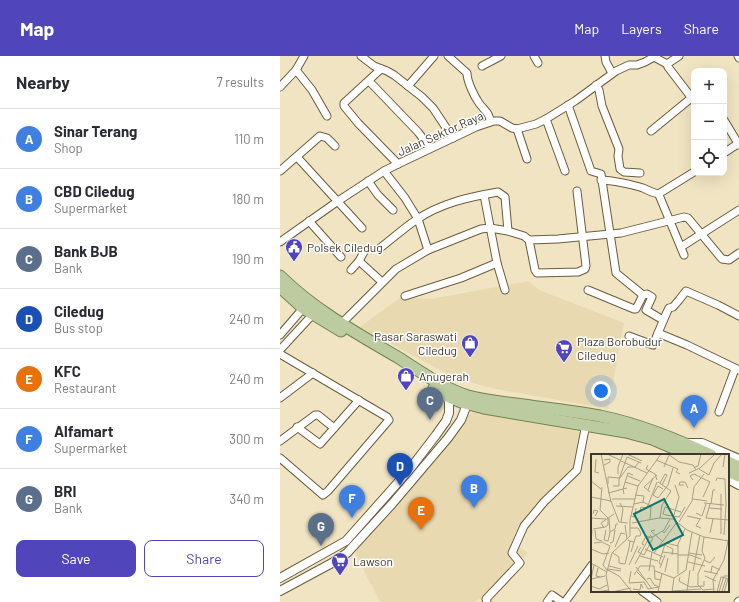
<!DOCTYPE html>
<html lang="en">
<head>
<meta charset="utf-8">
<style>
  :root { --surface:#fff; --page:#f2f2f3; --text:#2b2b33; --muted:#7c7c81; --line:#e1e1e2; --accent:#5145bc }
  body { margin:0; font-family:Barlow,sans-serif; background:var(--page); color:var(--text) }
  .controls { position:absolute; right:12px; top:12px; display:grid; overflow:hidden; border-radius:8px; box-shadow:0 4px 16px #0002 }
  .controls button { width:36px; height:36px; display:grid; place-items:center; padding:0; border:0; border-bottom:1px solid var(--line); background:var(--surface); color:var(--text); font:20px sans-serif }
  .you { position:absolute; left:321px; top:335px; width:14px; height:14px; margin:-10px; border:3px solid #fff; border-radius:50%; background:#1a73e8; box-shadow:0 0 0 6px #1a73e833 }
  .badge { display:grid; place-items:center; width:26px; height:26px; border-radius:50%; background:var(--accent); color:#fff; font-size:13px; font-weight:700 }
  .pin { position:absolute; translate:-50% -33px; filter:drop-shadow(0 1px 2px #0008) }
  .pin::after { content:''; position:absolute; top:21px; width:14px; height:12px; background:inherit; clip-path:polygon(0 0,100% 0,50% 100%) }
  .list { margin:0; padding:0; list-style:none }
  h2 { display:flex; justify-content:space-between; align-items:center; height:52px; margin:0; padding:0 16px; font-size:17px }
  h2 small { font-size:13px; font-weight:400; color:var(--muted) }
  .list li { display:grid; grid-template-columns:26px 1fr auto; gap:12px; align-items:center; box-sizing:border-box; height:60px; padding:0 16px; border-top:1px solid var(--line) }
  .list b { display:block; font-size:15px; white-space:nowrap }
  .list p { margin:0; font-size:13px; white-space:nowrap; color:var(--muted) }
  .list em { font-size:13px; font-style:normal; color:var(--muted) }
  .actions { display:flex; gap:8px; padding:12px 16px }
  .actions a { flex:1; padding:9px 0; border:1px solid var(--accent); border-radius:8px; text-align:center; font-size:14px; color:var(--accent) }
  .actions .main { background:var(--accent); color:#fff }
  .icon { flex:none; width:22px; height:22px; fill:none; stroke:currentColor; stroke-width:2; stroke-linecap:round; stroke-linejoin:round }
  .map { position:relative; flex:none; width:459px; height:546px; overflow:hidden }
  header { display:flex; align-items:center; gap:24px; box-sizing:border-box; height:56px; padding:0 20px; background:var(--accent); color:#fff }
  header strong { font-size:19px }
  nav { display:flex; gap:22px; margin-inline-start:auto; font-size:14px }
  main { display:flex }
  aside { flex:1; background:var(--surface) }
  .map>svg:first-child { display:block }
  .built { fill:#e8d9b0 }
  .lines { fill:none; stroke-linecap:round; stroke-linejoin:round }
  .minor-casing { stroke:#685d3f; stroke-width:9 }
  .tertiary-casing { stroke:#685d3f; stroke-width:10 }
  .primary-casing { stroke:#73824e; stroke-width:13 }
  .minor { stroke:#fff; stroke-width:7 }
  .tertiary { stroke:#fff; stroke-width:8 }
  .primary { stroke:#bccca0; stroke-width:11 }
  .labels { text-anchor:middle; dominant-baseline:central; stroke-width:3; stroke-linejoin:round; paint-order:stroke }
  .street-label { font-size:12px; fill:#3d382a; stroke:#fff }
  .poi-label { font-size:12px; fill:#3d382a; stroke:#fff; text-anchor:start }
  .inset-road { fill:none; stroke:#a89f85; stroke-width:1 }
  .view { fill:#0f766e; fill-opacity:0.15; stroke:#0f766e; stroke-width:2 }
  .inset-edge { fill:none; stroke:#3d382a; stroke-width:2 }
</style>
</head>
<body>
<header>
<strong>Map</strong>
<nav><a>Map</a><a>Layers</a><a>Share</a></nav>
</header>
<main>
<aside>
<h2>Nearby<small>7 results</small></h2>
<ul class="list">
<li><span class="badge" style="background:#3f7fe0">A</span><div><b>Sinar Terang</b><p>Shop</p></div><em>110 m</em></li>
<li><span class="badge" style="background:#3f7fe0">B</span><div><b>CBD Ciledug</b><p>Supermarket</p></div><em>180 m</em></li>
<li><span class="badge" style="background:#5c6f8a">C</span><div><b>Bank BJB</b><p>Bank</p></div><em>190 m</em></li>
<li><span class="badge" style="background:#1a4fb4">D</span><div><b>Ciledug</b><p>Bus stop</p></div><em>240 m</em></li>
<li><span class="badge" style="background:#e8710a">E</span><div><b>KFC</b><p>Restaurant</p></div><em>240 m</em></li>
<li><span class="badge" style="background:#3f7fe0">F</span><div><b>Alfamart</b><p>Supermarket</p></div><em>300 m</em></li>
<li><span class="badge" style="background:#5c6f8a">G</span><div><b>BRI</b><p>Bank</p></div><em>340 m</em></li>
</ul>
<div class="actions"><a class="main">Save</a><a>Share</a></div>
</aside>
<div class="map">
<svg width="459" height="546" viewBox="0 0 459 546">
  <rect width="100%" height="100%" fill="#f0e4c2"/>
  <g class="built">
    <polygon points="249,225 259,234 344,267 328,353 211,332 175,322 80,271 121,241 151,243"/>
    <polygon points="196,356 301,376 293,423 270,438 235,477 232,486 248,497 202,545 200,542 195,546 100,546 75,497 88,478 187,360 191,357"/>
  </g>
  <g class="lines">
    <g class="minor-casing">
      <g id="minor">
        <polyline points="81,0 94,10 107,15 114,19 142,41 153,52 173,82"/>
        <path d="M168,0L187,17C187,25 194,40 199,47C204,54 210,57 210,66"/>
        <polyline points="254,0 258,7"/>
        <polyline points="325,0 326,6 332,17"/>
        <polyline points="458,0 459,2"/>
        <polyline points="202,10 221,0"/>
        <polyline points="101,13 64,47 64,50 78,67 118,108"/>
        <polyline points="16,14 32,34 47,60"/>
        <polyline points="89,25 138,76 150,92"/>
        <polyline points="316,29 319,34 322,50 339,93 338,100 340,113 344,116 360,117"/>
        <polyline points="128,30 154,0"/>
        <polyline points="0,31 16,14 24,0"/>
        <polyline points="288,49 311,115 321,118 336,217 363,239 356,253 354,253 308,234"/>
        <polyline points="266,63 285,115"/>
        <polyline points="444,64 459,89"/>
        <polyline points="237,73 247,103"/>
        <polyline points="371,75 410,43 411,41 388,11 387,8"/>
        <polyline points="444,97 459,87"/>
        <polyline points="17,101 82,172"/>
        <polyline points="0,115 40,80 47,82 55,90"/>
        <polyline points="104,115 125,142 138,163 148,194"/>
        <path d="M321,124C331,124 354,129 363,132C369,135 373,137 379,138"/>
        <polyline points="88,125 98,139 113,154"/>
        <polyline points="204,139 217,207 225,234"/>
        <polyline points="29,165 61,201"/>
        <polyline points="249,184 255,214 257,217 298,216 305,213 306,210 297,135"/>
        <polyline points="0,186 58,145 104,115 118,108 196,71 214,65 220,65 232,72 237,73 256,68 266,63 295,45 336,15 349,9 357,9 365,6 374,1 387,8 399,0"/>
        <polyline points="401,191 459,154"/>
        <path d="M100,192C112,183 124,172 136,164C161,147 189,141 218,136L225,141L228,175"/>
        <polyline points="404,199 379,139 380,137 414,116"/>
        <polyline points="79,205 102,226"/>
        <polyline points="71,214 79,205 85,194"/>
        <polyline points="363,239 367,238 372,241 366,254 383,264"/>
        <polyline points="125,240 181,222 217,207"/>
        <polyline points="62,267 116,213 148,194 201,173 210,172 228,175 244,180 249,184 278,183 341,177 404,161 408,162 442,203 449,204 459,197"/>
        <polyline points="378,277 387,256 389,252 393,251 399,244 406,235 438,249 459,260"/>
        <polyline points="0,279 25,250"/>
        <polyline points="349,280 373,289 378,277 407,289 459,314"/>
        <polyline points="0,294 35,256"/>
        <polyline points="0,298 107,361 109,364 48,435 43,439 0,402"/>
        <polyline points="0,342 33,317"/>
        <polyline points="439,356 455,313"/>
        <polyline points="17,371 40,388 79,344"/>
        <polyline points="0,385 35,359 38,359 54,372"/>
        <polyline points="362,535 377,546"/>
        <polyline points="207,546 206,543 240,507 232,497 244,470 264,446 297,414 306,368"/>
        <polyline points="267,546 272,539 282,546"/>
        <polyline points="285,546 312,509"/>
        <polyline points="458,546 459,545"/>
      </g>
    </g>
    <g class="tertiary-casing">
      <g id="tertiary">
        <polyline points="407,387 422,387 459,403"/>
        <polyline points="448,423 459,429"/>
        <polyline points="0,522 66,485 130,413 156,379 166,365 169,357 169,346 167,340"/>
        <polyline points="0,535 52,507 67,497 112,448 168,382 181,364 189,343"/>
      </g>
    </g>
    <g class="primary-casing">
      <g id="primary">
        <path d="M0,220C34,254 78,278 119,302C141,316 163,332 188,340C204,344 220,346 236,348C264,352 292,355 320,360C359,368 395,383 431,399"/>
        <polyline points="0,231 23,252 61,275"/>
        <polyline points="154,332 167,340 181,346 204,352 346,376 372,383 410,399"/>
        <polyline points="448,406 459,411"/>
        <polyline points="448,415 459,420"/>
      </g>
    </g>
    <use href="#minor" class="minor"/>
    <use href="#tertiary" class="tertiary"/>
    <use href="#primary" class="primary"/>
  </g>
  <defs>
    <g id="civic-pin" transform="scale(0.9)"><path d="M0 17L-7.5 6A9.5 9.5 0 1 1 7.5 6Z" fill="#5145bc" stroke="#fff"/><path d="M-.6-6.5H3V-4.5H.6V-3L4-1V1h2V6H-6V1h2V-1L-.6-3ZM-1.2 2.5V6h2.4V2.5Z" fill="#fff"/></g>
    <g id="shop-pin" transform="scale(0.9)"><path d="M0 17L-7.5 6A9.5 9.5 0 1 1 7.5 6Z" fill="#5145bc" stroke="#fff"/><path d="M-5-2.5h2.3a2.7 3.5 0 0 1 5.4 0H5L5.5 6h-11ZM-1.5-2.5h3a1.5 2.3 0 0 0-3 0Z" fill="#fff"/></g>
    <g id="supermarket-pin" transform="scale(0.9)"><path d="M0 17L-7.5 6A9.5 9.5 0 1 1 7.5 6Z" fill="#5145bc" stroke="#fff"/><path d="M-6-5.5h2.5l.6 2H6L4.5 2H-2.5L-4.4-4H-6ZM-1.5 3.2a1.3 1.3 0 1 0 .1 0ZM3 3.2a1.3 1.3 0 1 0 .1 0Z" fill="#fff"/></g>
  </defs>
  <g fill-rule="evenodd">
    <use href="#civic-pin" x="14" y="191"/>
    <use href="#shop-pin" x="190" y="287"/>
    <use href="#supermarket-pin" x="284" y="292"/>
    <use href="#shop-pin" x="126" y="320"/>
    <use href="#supermarket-pin" x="60" y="505"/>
  </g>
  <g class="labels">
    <g class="street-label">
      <text transform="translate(160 77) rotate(-24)">Jalan Sektor Raya</text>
    </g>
    <g class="poi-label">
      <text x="27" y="191">Polsek Ciledug</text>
      <text x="177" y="280" text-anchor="end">Pasar Saraswati<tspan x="177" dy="14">Ciledug</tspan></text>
      <text x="297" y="285">Plaza Borobudur<tspan x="297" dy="14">Ciledug</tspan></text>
      <text x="139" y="320">Anugerah</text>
      <text x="73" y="505">Lawson</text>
    </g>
  </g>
  <g transform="translate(311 398)">
    <rect width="138" height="138" fill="#f0e4c2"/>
    <path class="inset-road" d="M10,0L20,48M16,0L29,6M36,0L51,7M77,0L88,8L102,11L105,16M36,3L28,25L37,13H44L48,8M36,3L50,9M5,5L4,18L8,19M65,6L87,15L85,18L89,20M30,7L56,19M13,11L19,8V5L13,6M57,11L55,15L64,20L66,26M73,13L78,1M104,13L107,12L110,0M132,13L134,0M108,15L118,21L123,9L131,0M98,19L109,14L123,1M27,20V13L32,0M37,22L49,27M102,26L99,22L103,20L119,28L112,43M0,27L10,35M125,27L126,24L134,25L135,51M34,28L47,32M67,28L80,37L71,51L69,64M69,29L74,20L76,21L71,31M17,30V23L28,24M84,31L88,43M93,31H88L89,28H94L97,34M22,32H28V25M11,33L9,56L17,64M57,36L62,24M59,38L53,33L66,21M17,39L36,34M33,40L32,35L37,19L42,21M130,40V80M44,41L53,42L52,48M62,41L67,44L77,31L82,14M62,41L67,32L72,35M0,43L20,47L28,68L37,69M21,45H44M102,45L116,47M29,49L32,55L30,68M113,49L133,51M43,50L52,48L60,52L59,66M119,50L115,64L138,66M120,50L122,36H124M25,52L42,53M118,54L131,55M49,57L50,53L56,54L66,28M105,59L111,62L115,50M2,60L3,56L7,57L4,62M75,61L72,60L74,53L90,58M75,61L88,63L94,53M83,61L88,43M40,62L44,63L45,54M96,62L110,65M0,64L15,65M18,64L19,78M109,65L105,72L110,74M88,68L101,47L103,33L113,20M41,69L68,64L82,65L96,76L113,83L138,87M34,71L36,85M13,74L10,69L23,60M39,74H47L50,79M2,75L14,73L17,71V64M4,76L5,85L11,87M15,76L13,86L17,87L19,78L24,75L25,70H27M64,76L60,77L71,87M71,77L73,79L79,71M119,79L122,65M133,81L135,51M113,83L111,97L114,104L107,120V131L112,136L123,135M39,87L43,88L40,98M0,88L1,76M43,88L45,82H49L50,79M3,89L11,88L19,92L12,111L16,116M19,89L22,88L24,76M75,89L87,92M53,91L51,90L55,82L60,84L73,76L79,65M74,91L82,95L81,101M24,93L30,79L34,80M50,93L47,98L53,101L62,84L59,81M0,95L12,100L18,99M54,95L72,103M71,98L87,100M22,99L28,103V109L34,110M63,99L86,68M98,99L111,101M87,101H99L110,105M49,102L67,107M113,106L119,109L124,103M97,108L114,112M0,109L16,118M34,110L38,94L39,87L37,86M44,110L59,82M38,111L47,92M71,111L68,109L74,90M18,112L30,115M45,113L61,135M7,114L5,122L9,123M69,114L74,101M17,115L30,117M17,116L28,122L41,138M58,117L61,98M64,117L83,124M102,117L109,81M113,117L127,120M46,118L55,127M74,118L77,104M120,118L121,112L129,116M87,120V90L94,75M43,121L49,112H63L64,125L70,126M114,122L125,127M89,123L88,127L99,133L113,132V127M0,125L14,122M0,125L3,111M56,125L59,124L64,132M38,129L53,128L57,135L68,133L64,131M38,129L40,117M0,132L8,135L16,131M42,135L49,136L50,130L52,134M81,137L110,135M96,137L99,116M131,137L135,125M5,138L18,136M18,138L15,121L21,99L39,82V66L47,32L70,0M21,138L40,134M67,138L71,119M81,138L83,124L95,116L101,78M123,138L122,126L133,106L137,87M126,138L130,123L138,125M128,138L133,122H138M133,138L137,125"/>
    <path class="view" d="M73,45L92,81L62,96L43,60Z"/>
    <rect width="138" height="138" class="inset-edge"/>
  </g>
</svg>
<div class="controls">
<button>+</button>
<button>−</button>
<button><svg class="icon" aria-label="locate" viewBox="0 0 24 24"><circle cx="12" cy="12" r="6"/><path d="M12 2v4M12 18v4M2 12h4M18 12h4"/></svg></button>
</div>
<div class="you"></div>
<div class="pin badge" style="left:414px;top:372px;background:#3f7fe0">A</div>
<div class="pin badge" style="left:194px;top:452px;background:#3f7fe0">B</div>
<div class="pin badge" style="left:150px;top:364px;background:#5c6f8a">C</div>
<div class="pin badge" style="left:120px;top:430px;background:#1a4fb4">D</div>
<div class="pin badge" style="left:141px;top:474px;background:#e8710a">E</div>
<div class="pin badge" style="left:72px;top:462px;background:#3f7fe0">F</div>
<div class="pin badge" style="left:41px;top:490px;background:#5c6f8a">G</div>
</div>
</main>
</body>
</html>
